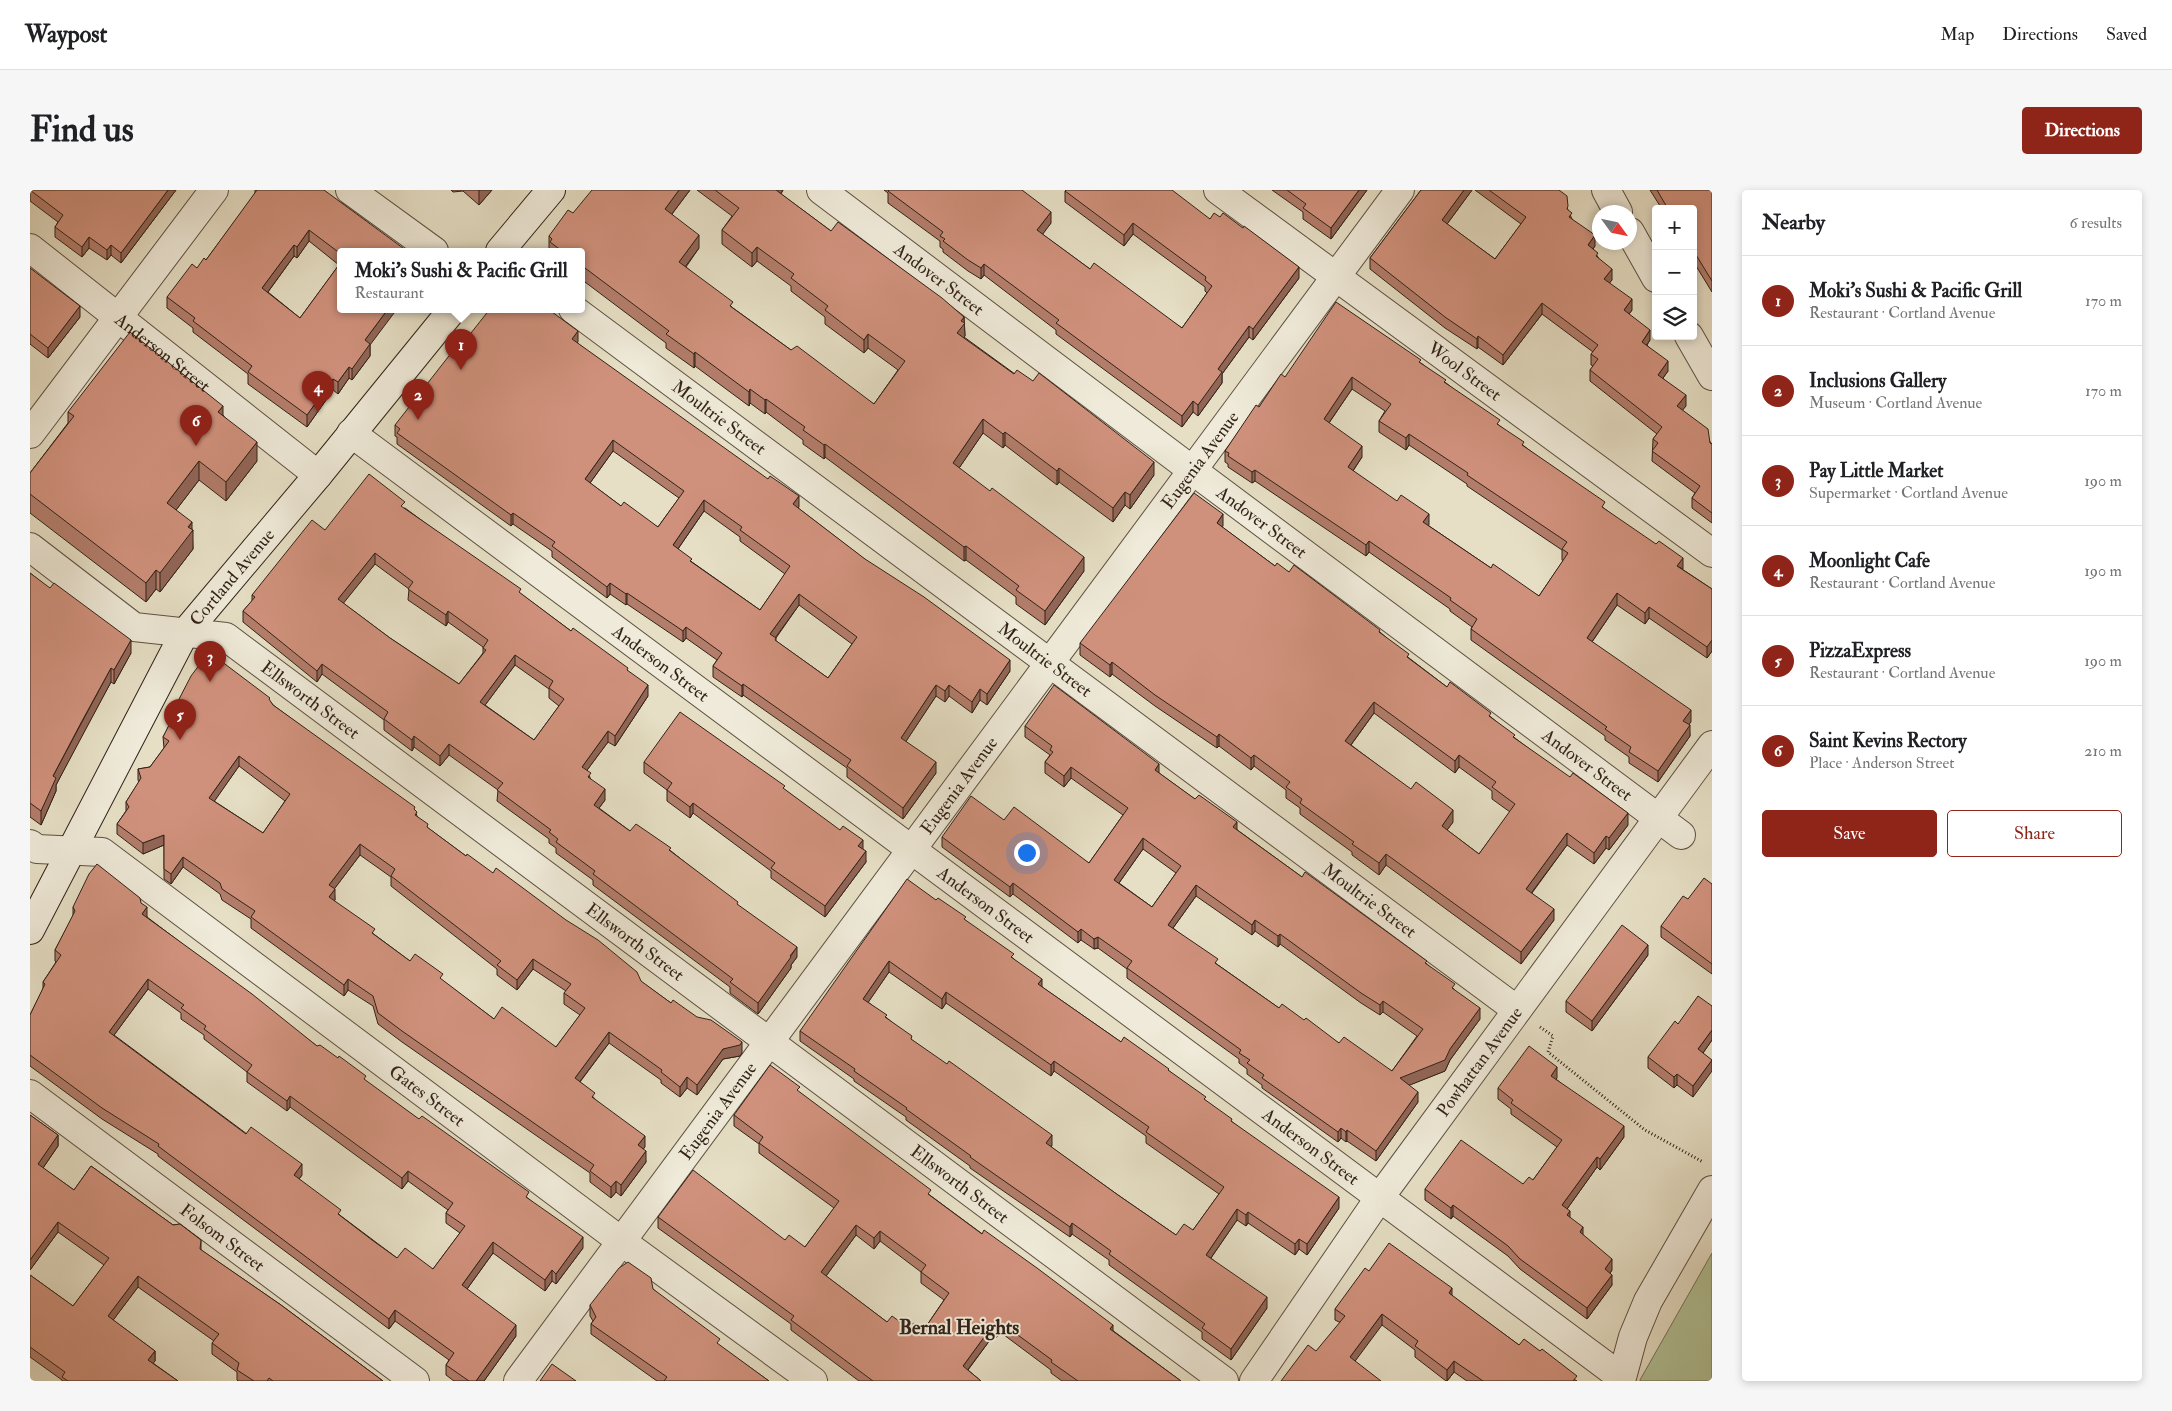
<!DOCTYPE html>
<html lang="en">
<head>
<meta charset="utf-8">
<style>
  :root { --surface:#fff; --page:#f6f6f6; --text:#202124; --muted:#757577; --line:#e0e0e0; --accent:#8f2418 }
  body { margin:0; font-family:"IM FELL Double Pica",serif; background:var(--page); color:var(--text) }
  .controls { position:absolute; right:15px; top:15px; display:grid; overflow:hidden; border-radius:5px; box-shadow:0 2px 8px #0003 }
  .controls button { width:45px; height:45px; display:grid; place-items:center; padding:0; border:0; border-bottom:1px solid var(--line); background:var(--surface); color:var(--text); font:25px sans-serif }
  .compass { position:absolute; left:1562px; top:15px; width:45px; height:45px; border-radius:50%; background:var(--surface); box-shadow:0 2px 8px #0003; rotate:123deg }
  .you { position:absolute; left:996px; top:662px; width:18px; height:18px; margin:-12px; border:4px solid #fff; border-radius:50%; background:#1a73e8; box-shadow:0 0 0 8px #1a73e833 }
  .badge { display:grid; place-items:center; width:32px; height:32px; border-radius:50%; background:var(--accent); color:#fff; font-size:16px; font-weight:700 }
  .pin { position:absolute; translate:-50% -41px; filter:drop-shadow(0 1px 2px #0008) }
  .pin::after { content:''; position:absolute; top:26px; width:18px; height:15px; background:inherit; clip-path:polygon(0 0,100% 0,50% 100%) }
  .popup { position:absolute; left:307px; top:58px; width:248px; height:65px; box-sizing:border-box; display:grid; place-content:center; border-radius:5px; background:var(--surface); filter:drop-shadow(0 1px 4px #0005); font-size:16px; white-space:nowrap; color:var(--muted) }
  .popup b { font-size:19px; color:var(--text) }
  .popup::after { content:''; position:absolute; left:50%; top:100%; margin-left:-10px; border:10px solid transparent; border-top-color:var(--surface) }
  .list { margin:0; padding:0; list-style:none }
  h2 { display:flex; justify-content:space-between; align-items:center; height:65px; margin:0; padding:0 20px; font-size:21px }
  h2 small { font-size:16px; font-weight:400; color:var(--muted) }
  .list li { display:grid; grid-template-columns:32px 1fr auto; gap:15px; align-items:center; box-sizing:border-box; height:90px; padding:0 20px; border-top:1px solid var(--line) }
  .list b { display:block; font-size:19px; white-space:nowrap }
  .list p { margin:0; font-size:16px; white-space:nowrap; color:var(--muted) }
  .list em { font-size:16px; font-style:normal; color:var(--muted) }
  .actions { display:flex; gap:10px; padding:15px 20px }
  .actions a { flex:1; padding:11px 0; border:1px solid var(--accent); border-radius:5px; text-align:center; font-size:18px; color:var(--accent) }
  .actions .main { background:var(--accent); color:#fff }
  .icon { flex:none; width:28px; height:28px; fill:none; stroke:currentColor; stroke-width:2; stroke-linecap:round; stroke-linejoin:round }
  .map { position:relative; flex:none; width:1682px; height:1191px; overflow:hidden; border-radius:5px }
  header { display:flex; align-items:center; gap:30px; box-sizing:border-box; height:70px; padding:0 25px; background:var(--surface); border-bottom:1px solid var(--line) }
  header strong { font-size:24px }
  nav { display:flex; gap:28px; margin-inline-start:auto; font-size:18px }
  .intro { display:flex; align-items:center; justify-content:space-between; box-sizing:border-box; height:120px; padding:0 30px }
  h1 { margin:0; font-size:35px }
  .button { padding:12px 22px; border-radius:5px; background:var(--accent); color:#fff; font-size:18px; font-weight:700 }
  main { display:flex; gap:30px; padding:0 30px }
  aside { flex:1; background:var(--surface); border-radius:5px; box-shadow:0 2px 8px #0003 }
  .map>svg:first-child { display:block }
  .green { fill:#b2c297; stroke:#727258 }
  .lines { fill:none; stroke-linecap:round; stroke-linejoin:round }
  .street-casing { stroke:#5e5143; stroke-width:30 }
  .secondary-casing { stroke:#312218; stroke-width:30 }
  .path { stroke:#312218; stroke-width:3; stroke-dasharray:1 2.5; stroke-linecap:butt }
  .street { stroke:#efead9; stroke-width:28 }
  .secondary { stroke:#efead9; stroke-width:28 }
  .wall { fill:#b37d6b; stroke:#312218; fill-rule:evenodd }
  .shaded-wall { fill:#926657; stroke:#312218 }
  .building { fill:#d0917c; stroke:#312218; fill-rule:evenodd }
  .labels { text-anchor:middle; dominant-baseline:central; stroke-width:4; stroke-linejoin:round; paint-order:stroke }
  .street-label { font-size:18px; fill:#312218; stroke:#efead9 }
  .quarter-label { font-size:20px; font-weight:bold; fill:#312218; stroke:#efead9 }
</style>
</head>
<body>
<header>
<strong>Waypost</strong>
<nav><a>Map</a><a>Directions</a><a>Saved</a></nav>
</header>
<div class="intro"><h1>Find us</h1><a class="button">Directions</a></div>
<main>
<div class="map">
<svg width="1682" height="1191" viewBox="0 0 1682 1191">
  <rect width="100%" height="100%" fill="#e6dfc5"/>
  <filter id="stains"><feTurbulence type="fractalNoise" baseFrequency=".004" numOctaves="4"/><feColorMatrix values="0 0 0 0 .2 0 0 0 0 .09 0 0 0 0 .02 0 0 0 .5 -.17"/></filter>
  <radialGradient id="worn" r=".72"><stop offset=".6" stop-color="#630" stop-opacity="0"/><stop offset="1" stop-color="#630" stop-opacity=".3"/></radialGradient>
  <polygon class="green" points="1682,1063 1682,1191 1610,1191 1610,1190"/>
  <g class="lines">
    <g class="street-casing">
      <g id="street">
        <polyline points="320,0 404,61"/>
        <path id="s1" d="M791,0L1162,280L1651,645"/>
        <path id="s2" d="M1188,0L1682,363"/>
        <polyline points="1576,0 1588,22"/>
        <polyline points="1600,42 1626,88"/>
        <path id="s3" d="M0,58L288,285"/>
        <path id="s4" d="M543,119L1487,820"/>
        <polyline points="1659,146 1682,186"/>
        <path id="s5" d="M321,243L1591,1187"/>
        <polyline points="0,244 184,0"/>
        <path id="s6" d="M0,357L104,437L196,447L1194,1191"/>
        <path id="s7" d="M0,654L7,659L72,662L591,1051L783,1191"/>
        <path id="s8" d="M0,904L385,1191"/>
        <path id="s9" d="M488,1191L1370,0"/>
        <path id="s10" d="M1224,1191L1350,1007L1682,555"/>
        <polyline points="1591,1191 1603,1147 1618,1111 1682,1000"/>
      </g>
    </g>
    <g class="secondary-casing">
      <g id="secondary">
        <polyline points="470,61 521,0"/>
        <path id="s11" d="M0,740L154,444L288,285L423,119"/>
      </g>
    </g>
    <polyline class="path" points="1510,837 1523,846 1518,862 1615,940 1673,972"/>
    <use href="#street" class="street"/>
    <use href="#secondary" class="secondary"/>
  </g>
  <g class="wall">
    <polygon points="0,0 146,0 91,73 81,65 77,70 59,58 52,67 25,47 25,37 28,32 0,11"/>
    <path d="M225,0H294L311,61V119L340,155V166L322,190L319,188L308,204L303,200L277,237L218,194V184L163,142V138L137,118V107L167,78L176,70L225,4ZM279,51L309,75L270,128L238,102L264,66L267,68Z"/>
    <polygon points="421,0 462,0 449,15 433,1 423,2"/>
    <polygon points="660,0 642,24 669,58 656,77 703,118 761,160 844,214 868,180 838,158 834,163 795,134 795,127 761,101 761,96 727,71 722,77 692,54 692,40 702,26 667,0 753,0 751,4 801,41 934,127 935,146 934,147 1124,285 1100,319 1095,315 1083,332 1029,292 1027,295 975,255 973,258 953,243 929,278 1054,381 1015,435 986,414 986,407 936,370 934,371 795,267 794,269 773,254 773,250 736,222 735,224 720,213 719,216 665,176 664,178 636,158 636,153 551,89 551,61 520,61 519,60 519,46 543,23"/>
    <polygon points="854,0 992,0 1021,33 1012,44 1060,79 1152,138 1177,103 1175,101 1175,97 1103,44 1094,56 1035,12 1035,1 1180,29 1269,88 1223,150 1219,147 1192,184 1192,193 1168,226 1163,222 1152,237 1026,144 1026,140 954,85 951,89 938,81 913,62 913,59 910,57 910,51 858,13 858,3"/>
    <polygon points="1242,0 1337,0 1301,49 1273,29 1273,22"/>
    <polygon points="1391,0 1442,0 1417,34 1465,69 1491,34 1445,0 1529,0 1542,29 1565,56 1563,59 1582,90 1579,93 1602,120 1599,124 1620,150 1617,155 1638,181 1633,188 1656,216 1652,220 1682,254 1682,333 1662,318 1662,308 1665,303 1622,271 1623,249 1627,244 1560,191 1560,180 1563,176 1561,175 1561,164 1563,162 1512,124 1473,175 1448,157 1447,159 1415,138 1340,79 1340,68"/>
    <polygon points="1620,0 1682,0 1682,102 1663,71 1663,19 1632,19"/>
    <polygon points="0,78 50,127 18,168 0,154"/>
    <path d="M548,152L547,153L769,317L768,318L980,481L957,515L950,510L942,523L919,506L915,512L906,506L876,551L906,583L873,629L817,587V578L713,505L712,507L683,487V476L687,470L656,448L653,452L597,414L596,415L580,404L577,408L522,367V361L483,334L481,336L367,254V247L365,246V235ZM583,261L649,308L628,337L591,316L560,293ZM674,321L710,347V351L755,384L730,420L662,372L648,359ZM769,415L822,454L798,488L746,451V448Z"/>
    <path d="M1391,173L1470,236L1494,256L1652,379L1682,399V461L1677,468L1619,428L1615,434L1587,415L1562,452L1661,532L1659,534L1660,546L1628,592L1599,573V567L1575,550V546L1441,450V439L1442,437L1420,421V419L1339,362L1336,366L1225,291L1222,293L1198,277V274L1195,272V261L1229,217L1255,187ZM1322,199L1355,221L1349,231V242L1376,260L1379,255L1437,294V296L1532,360V370L1533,371L1509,406L1461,378L1399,336L1323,281L1332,267L1299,233Z"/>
    <polygon points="38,222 193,225 227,271 196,311 169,290 146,320 162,339 163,359 130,402 126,399 116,412 0,323 0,283 38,233"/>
    <path d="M375,318L541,441L598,481L618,506L585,556L578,552L557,580L561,590L575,610L569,618L600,641L641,661L708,715L767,767L761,775V778L728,824L700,803V797L563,695V690L526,663V658L519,653V649L467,611L468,600L419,565L410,576L384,557L382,561L354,540V530L292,484L287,492L213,432V421L222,411V405L295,340ZM345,374L379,399L378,410L416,436L418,432L453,457V463L429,494L360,448L313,413ZM485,475L519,499V508L529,516L504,550L455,515Z"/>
    <path d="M1193,336L1192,337L1245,376L1259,382L1350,442L1379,468L1417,497L1461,527L1485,548L1598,635L1579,660L1576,658L1564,674L1537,655L1502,703L1524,730L1491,774L1356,675L1349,685L1322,665V662L1270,624V618L1256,608V600L1224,576L1221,580L1189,556L1187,558L1125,516L1082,484L1080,487L1050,465V453ZM1344,523L1425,583L1429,577L1462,601V609L1480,622L1449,664L1417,640L1423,632L1321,555Z"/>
    <polygon points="0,383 101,463 84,494 81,492 52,545 26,595 26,601 11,635 0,627"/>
    <path d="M240,511L243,515L385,620L387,626L398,638L436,666L641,813L712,863L710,866L693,869L667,905L657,898L650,907L631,893V890L579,853L550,892L565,909L615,957L613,959L616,972L591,1006L586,1002L581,1008L560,992V983L372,852L348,834L343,816L318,800L314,806L221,738V729L192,710L190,704L153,677L141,694L134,689V655L113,664L87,644V634L96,621V612L109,592L108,590V579L120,577L134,558L133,547L147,522V513ZM209,576L255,611L233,643L184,611ZM330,665L361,687V696L467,779V785L487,800L503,779L536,801L534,803V814L550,825L526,857L464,829L413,791L380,771L345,745L304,711L305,710L304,699Z"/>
    <path d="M995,536L1129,583L1272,687L1397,774L1425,800L1450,829L1420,870L1415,881L1379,895L1388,912L1346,971L1317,951L1316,952L1311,948L1308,952L1232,898V895L1217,884V879L1209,873V869L1097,788V779L1068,758L1064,759L1051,750L1048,753L983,704L980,707L912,657V647L974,630L1059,673L1093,625L1041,588L1034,597L1015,583V572L1020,565L995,547ZM1113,659L1146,683L1122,717L1089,693ZM1166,706L1222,745L1225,741L1248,757L1250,754L1331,813L1350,825L1353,822L1387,846L1362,881L1309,853L1249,818L1188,775L1143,738Z"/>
    <polygon points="614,572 755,600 833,659 836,672 795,727 741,688 741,681 663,623 660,628 637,611 637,600 614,583"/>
    <polygon points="1682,694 1682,784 1631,747 1631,736 1658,709"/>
    <path d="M906,710L936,731L984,769L1012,797L1091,852L1139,881L1309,1018L1277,1065L1269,1059L1265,1065L1218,1033L1216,1036L1207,1030L1181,1068L1237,1118L1201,1170L1172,1149V1142L1079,1075V1070L1042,1044L1040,1047L940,978V976L876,930V927L824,891V889L770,851V841ZM859,782L912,819L916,813L1021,886L1024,881L1116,946V953L1189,1004L1163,1040L1146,1045L1088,1005L1021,957L1022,955L882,850L857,828L838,812Z"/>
    <path d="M111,713L117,727L287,856L499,1009L553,1058L526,1094L522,1091L515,1101L463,1063L437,1099L486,1146L454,1191H424L416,1185V1175L419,1170L365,1131L359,1139L128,966V964L72,929L0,876V825L13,799V792L26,772L25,771V760L43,726V717ZM118,799L151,823V829L174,845V849L217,882V892L257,921L260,917L372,999L378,991L418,1020L416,1023V1033L430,1043L403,1079L367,1068L311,1026L269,989L272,985L84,845Z"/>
    <polygon points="1618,765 1562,841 1536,822 1536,811"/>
    <polygon points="1682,816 1682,850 1673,863 1663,907 1647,895 1644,898 1618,878 1618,867 1648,834"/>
    <polygon points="1527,888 1526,889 1594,947 1570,980 1567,977 1537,1019 1540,1028 1553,1045 1582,1080 1580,1083 1582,1095 1557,1129 1490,1079 1478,1066 1423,1026 1421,1029 1395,1010 1395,999 1493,994 1503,990 1527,957 1481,924 1481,919 1468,909 1468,898"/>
    <path d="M770,903L901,1006L1151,1191H1032L1021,1183V1180L970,1142L966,1148L963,1146L938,1180L951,1191H829L761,1140V1134L628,1038V1027L755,1050L775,1057L804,1018L729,963V954L704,936V925ZM826,1045L844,1059L850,1051L891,1082V1093L914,1110L893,1141L880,1139L857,1132L796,1086Z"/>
    <polygon points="0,925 28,945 28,956 13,978 44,1000 61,976 143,1035 150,1034 171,1050 171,1060 251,1115 353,1191 208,1191 207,1190 207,1182 182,1164 182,1153 184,1151 108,1097 83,1130 125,1161 125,1171 123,1173 148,1191 32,1191 32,1190 0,1167 0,1085 43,1116 74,1075 28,1042 0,1080"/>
    <polygon points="1339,1081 1422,1106 1489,1155 1547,1191 1437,1191 1424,1182 1417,1191 1416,1191 1385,1167 1385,1160 1352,1135 1309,1132 1305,1130 1305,1119"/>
    <polygon points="623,1099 690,1156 739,1191 627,1191 561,1144 561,1134 563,1131 560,1126 560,1115"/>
  </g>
  <g class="shaded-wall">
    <polygon points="138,0 146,0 91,73 91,63"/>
    <polygon points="449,0 462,0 449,15"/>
    <polygon points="649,0 660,0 635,33 635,19"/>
    <polygon points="744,0 753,0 744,13"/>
    <polygon points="1329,0 1337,0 1301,49 1301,38"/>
    <polygon points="1434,0 1442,0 1412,41 1412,30"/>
    <polygon points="1021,22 1021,33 1007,52 1007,40"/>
    <polygon points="1103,33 1103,44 1094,56 1094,45"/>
    <polygon points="279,40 279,51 267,68 267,57"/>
    <polygon points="669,45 669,58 649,85 649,72"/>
    <polygon points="1565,45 1565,56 1558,65 1558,55"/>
    <polygon points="59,47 59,58 52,67 52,57"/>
    <polygon points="81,55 81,65 77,70 77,60"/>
    <polygon points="264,55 264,66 232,110 232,98"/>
    <polygon points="727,57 727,71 722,77 722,63"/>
    <polygon points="954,74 954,85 951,89 951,78"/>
    <polygon points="1269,77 1269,88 1223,150 1223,139"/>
    <polygon points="1582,79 1582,90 1574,100 1574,89"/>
    <polygon points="1602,109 1602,120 1594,131 1594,120"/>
    <polygon points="1512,113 1512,124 1473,175 1473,165"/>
    <polygon points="50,116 50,127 18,168 18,158"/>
    <polygon points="358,119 367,119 340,155 340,166 322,190 322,179 335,150"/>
    <polygon points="934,127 935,146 927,156 927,143 931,131"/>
    <polygon points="1219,136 1219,147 1192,184 1192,193 1168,226 1168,215 1188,179"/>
    <polygon points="1620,140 1620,150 1612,162 1612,152"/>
    <polygon points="548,141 548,152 542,160 542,149"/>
    <polygon points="838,144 838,158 834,163 834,150"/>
    <polygon points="1448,146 1448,157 1447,159 1447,149"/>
    <polygon points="665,162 665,176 664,178 664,164"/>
    <polygon points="1638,171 1638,181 1628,195 1628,185"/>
    <polygon points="319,177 319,188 308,204 308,192"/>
    <polygon points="1322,187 1322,199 1294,240 1294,229"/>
    <polygon points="303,189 303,200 277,237 277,225"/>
    <polygon points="720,199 720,213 719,216 719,202"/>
    <polygon points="1656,205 1656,216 1647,227 1647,216"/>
    <polygon points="736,209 736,222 735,224 735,210"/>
    <polygon points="1163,211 1163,222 1152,237 1152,226"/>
    <polygon points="193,216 193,235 188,222"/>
    <polygon points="953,229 953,243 923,287 923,273"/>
    <polygon points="975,242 975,255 973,258 973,244"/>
    <polygon points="1379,244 1379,255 1376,260 1376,248"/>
    <polygon points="583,250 583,261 555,300 555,289"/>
    <polygon points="227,252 227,271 196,311 196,292"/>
    <polygon points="795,254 795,267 794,269 794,255"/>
    <polygon points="1332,256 1332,267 1318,288 1318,277"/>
    <polygon points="169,271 169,290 137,332 137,313"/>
    <polygon points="1124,272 1124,285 1100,319 1100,305"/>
    <polygon points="1029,278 1029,292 1027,295 1027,281"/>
    <polygon points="1225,280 1225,291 1222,293 1222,282"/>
    <polygon points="1095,302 1095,315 1083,332 1083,318"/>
    <polygon points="769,306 769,317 763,325 763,314"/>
    <polygon points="674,310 674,321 643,366 643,355"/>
    <polygon points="483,323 483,334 481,336 481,325"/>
    <polygon points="1193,324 1193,336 1187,344 1187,333"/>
    <polygon points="1399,324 1399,335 1393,343 1393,332"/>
    <polygon points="162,332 162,342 163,340 163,359 130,402 130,383"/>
    <polygon points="1339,351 1339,362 1336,366 1336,355"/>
    <polygon points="936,356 936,370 934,371 934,357"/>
    <polygon points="345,363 345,374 308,420 308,409"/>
    <polygon points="1054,367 1054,381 1015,435 1015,421"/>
    <polygon points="1653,368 1653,379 1647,376"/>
    <polygon points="126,380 126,399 116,412 116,393"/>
    <polygon points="580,393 580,404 577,408 577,397"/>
    <polygon points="597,403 597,414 596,415 596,404"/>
    <polygon points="1587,403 1587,415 1557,459 1557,448"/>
    <polygon points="769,404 769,415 740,455 740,444"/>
    <polygon points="1619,417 1619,428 1615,434 1615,423"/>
    <polygon points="418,421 418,432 416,436 416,425"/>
    <polygon points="656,437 656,448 653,452 653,441"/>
    <polygon points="1682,449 1682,461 1677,468 1677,457"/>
    <polygon points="101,450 101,463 84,494 84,480"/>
    <polygon points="485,465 485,475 450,522 450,512"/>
    <polygon points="980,470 980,481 957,515 957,504"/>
    <polygon points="1082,472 1082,484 1080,487 1080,475"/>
    <polygon points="292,474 292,484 287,492 287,481"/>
    <polygon points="81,478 81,492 26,595 26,601 11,635 11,621 23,586"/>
    <polygon points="713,494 713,505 712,507 712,496"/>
    <polygon points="618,495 618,506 585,556 585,546"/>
    <polygon points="906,495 906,506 871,559 871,548"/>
    <polygon points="919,495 919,506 915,512 915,501"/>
    <polygon points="950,499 950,510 942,523 942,512"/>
    <polygon points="1344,512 1344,523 1315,563 1315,551"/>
    <polygon points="1661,520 1661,532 1653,542 1653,531"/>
    <polygon points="1660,535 1660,546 1628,592 1628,581"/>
    <polygon points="578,541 578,552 552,587 552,577"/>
    <polygon points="1189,544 1189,556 1187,558 1187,547"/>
    <polygon points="384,546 384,557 382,561 382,550"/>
    <polygon points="419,554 419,565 410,576 410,566"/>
    <polygon points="1224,565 1224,576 1221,580 1221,568"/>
    <polygon points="1429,565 1429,577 1425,583 1425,571"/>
    <polygon points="209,566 209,576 179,619 179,608"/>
    <polygon points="906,572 906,583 873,629 873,618"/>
    <polygon points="1129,574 1129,585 1125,580"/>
    <polygon points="1041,577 1041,588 1034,597 1034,586"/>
    <polygon points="575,599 575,610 564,625 564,615"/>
    <polygon points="663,613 663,623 660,628 660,617"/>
    <polygon points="1423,620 1423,632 1412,647 1412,636"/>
    <polygon points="1598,623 1598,635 1579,660 1579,648"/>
    <polygon points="1207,632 1207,643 1203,637"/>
    <polygon points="1537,643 1537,655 1496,710 1496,699"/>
    <polygon points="134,645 134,655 113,664 113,653"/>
    <polygon points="1576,646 1576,658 1564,674 1564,663"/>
    <polygon points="1113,648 1113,659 1084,700 1084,690"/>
    <polygon points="833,650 833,660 828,656"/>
    <polygon points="330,654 330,665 299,706 299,695"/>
    <polygon points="836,661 836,672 795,727 795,716"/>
    <polygon points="1356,664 1356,675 1349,685 1349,673"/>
    <polygon points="153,667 153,677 141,694 141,684"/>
    <polygon points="983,693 983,704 980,707 980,697"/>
    <polygon points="1166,695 1166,706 1138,745 1138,735"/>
    <polygon points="305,699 305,710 299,718 299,707"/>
    <polygon points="117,717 117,728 112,724"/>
    <polygon points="1524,719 1524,730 1491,774 1491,762"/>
    <polygon points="1225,730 1225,741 1222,745 1222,735"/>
    <polygon points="1051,739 1051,750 1048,753 1048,742"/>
    <polygon points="1250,744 1250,754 1248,757 1248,746"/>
    <polygon points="1068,747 1068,758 1064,759 1064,749"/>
    <polygon points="1618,755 1618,765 1562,841 1562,831"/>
    <polygon points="767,757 767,767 761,775 761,778 728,824 728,813"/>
    <polygon points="503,769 503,779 487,800 487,790"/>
    <polygon points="859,771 859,782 833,820 833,809"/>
    <polygon points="118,789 118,799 79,852 79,842"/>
    <polygon points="318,789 318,800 314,806 314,795"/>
    <polygon points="1012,789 1012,800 1008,794"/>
    <polygon points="916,802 916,813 912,819 912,809"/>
    <polygon points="1353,811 1353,822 1350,825 1350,815"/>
    <polygon points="1450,818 1450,829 1420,870 1415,881 1370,899 1370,888 1420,859"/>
    <polygon points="1682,840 1682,850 1668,870 1668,859"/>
    <polygon points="579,842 579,853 545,898 545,888"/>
    <polygon points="712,852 712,863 710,866 693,869 667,905 667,895 693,859"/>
    <polygon points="1682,870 1682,881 1663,907 1663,896"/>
    <polygon points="1024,871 1024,881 1021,886 1021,875"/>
    <polygon points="1527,877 1527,888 1521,896 1521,886"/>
    <polygon points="1647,884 1647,895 1644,898 1644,887"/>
    <polygon points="657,887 657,898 650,907 650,897"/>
    <polygon points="1388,902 1388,912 1346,971 1346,961"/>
    <polygon points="260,906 260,917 257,921 257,911"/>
    <polygon points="1594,936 1594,947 1570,980 1570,969"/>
    <polygon points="1311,938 1311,948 1308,952 1308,942"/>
    <polygon points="1317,940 1317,951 1316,952 1316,942"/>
    <polygon points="28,945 28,956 8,985 8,974"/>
    <polygon points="1022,945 1022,955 1016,964 1016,953"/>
    <polygon points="615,946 615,957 608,966 608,955"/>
    <polygon points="616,961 616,972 591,1006 591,995"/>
    <polygon points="1567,967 1567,977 1532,1026 1532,1015"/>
    <polygon points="272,974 272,985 264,996 264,985"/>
    <polygon points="378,981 378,991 372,999 372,988"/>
    <polygon points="586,991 586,1002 581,1008 581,997"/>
    <polygon points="1309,1007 1309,1018 1277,1065 1277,1054"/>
    <polygon points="1423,1015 1423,1026 1421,1029 1421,1018"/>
    <polygon points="1207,1019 1207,1030 1176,1075 1176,1065"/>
    <polygon points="1540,1021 1540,1032 1537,1025"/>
    <polygon points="1218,1022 1218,1033 1216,1036 1216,1025"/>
    <polygon points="28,1032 28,1042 0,1080 0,1070"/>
    <polygon points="1042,1033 1042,1044 1040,1047 1040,1037"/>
    <polygon points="826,1035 826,1045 791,1093 791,1082"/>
    <polygon points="1553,1037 1553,1048 1550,1042"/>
    <polygon points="850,1041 850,1051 844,1059 844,1048"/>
    <polygon points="553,1047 553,1058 526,1094 526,1084"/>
    <polygon points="1269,1049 1269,1059 1265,1065 1265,1054"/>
    <polygon points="463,1052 463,1063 432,1106 432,1095"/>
    <polygon points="1582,1069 1582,1080 1575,1090 1575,1079"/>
    <polygon points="522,1080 522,1091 515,1101 515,1090"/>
    <polygon points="1582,1085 1582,1095 1557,1129 1557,1118"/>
    <polygon points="108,1086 108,1097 78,1137 78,1126"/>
    <polygon points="1422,1098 1422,1109 1419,1103"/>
    <polygon points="1237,1107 1237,1118 1201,1170 1201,1159"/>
    <polygon points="365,1120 365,1131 359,1139 359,1129"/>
    <polygon points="1352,1124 1352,1135 1320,1178 1320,1167"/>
    <polygon points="970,1132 970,1142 966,1148 966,1137"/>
    <polygon points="486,1135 486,1146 454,1191 446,1191"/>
    <polygon points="963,1135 963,1146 933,1186 933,1176"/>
    <polygon points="1083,1135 1083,1145 1080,1139"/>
    <polygon points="125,1161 125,1171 118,1180 118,1170"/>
    <polygon points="1424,1171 1424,1182 1417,1191 1417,1180"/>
  </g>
  <g class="building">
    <polygon points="0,0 138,0 91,63 81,55 77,60 59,47 52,57 25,37 33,25"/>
    <polygon points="227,0 294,0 377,61 311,61 311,64 279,40 267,57 264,55 232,98 270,128 311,72 311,119 358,119 335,150 340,154 322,179 319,177 308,192 303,189 277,225 218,182 222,176 163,131 165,128 137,107 162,74 167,78 174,68 176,70"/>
    <polygon points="562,0 649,0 635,19 669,45 649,72 703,112 700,116 761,160 767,156 844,214 875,171 838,144 834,150 795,120 798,116 761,88 764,84 727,57 722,63 692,40 709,18 685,0 746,0 801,41 808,32 912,108 934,127 931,131 935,133 927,143 984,184 987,180 1003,191 1009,183 1124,272 1100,305 1095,302 1083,318 1029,278 1027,281 975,242 973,244 953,229 923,273 960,301 962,298 1054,367 1015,421 986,400 989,396 936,356 934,357 795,254 794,255 773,240 775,237 736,209 735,210 720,199 719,202 665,162 664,164 636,144 639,141 551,75 551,61 532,61 520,52 522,49 519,46 538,20 543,23"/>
    <polygon points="859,0 992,0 1021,22 1007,40 1060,79 1064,73 1152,138 1182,96 1175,90 1176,87 1103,33 1094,45 1035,1 1036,0 1142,0 1180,29 1184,23 1190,27 1193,23 1213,38 1214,36 1269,77 1223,139 1219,136 1188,179 1192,182 1168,215 1163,211 1152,226 1026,133 1029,130 954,74 951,78 938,70 913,51 915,49 910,46 913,42 858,1"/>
    <polygon points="1257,0 1329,0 1301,38 1273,18 1276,14"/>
    <polygon points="1391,0 1434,0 1412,30 1465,69 1496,27 1459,0 1529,0 1537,6 1538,16 1537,19 1542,23 1539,27 1565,45 1558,55 1568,63 1566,66 1582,79 1574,89 1602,109 1594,120 1620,140 1612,152 1638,171 1628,185 1656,205 1647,216 1678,239 1680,253 1682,254 1682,323 1662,308 1670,296 1622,261 1628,253 1623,249 1632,237 1560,180 1568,169 1561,164 1568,155 1512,113 1473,165 1448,146 1447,149 1415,127 1340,68"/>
    <polygon points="1627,0 1682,0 1682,91 1663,60 1663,19 1638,19"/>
    <polygon points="0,78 50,116 18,158 0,144"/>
    <path d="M1306,112L1391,170L1389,172L1416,190L1414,192L1470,230L1467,234L1494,252L1492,255L1575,312L1572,317L1626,354L1629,351L1653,368L1647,376L1682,399V450L1677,457L1619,417L1615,423L1587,403L1557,448L1661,520L1653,531L1660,535L1628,581L1599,562L1601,557L1575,539L1577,537L1441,439L1447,429L1420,410L1421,408L1339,351L1336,355L1225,280L1222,282L1198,266L1199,263L1195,261L1226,215L1229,217L1251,184L1255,187ZM1322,187L1361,214L1349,231L1376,248L1379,244L1438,283L1437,285L1537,352L1532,359L1538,363L1509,406L1463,374L1461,378L1393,332L1399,324L1371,305L1367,311L1318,277L1332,256L1294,229Z"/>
    <path d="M460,119H518L548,141L542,149L738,289L740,286L769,306L763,314L835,369L894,407L980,470L957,504L950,499L942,512L919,495L915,501L906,495L871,548L906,572L873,618L817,576L821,570L713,494L712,496L683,476L692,463L656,437L653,441L597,403L596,404L580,393L577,397L522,356L525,352L483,323L481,325L367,243L370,239L365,235L429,153H433ZM583,250L654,301L628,337L594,312L591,316L555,289ZM674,310L712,337L710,340L760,376L730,420L660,371L662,369L643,355ZM769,404L827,447L798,488L745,450L746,448L740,444Z"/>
    <polygon points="100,142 193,216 188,222 227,252 196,292 169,271 137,313 162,332 158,337 163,340 130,383 126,380 116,393 0,304 0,283 44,226 38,222"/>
    <path d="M339,284L375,312L371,316L491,399L489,402L541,441L543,438L598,478L597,480L618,495L585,546L578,541L552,577L561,583L558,587L575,599L564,615L600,641L606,634L641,658L639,660L708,712L707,714L767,757L760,766L761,767L728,813L700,792L703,789L563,684L565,681L526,652L528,649L519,642L521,640L467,600L473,593L419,554L410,566L384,546L382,550L354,529L358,522L292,474L287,481L213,421L225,407L222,405L282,330L295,340ZM345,363L383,392L378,399L416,425L418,421L458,450L453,458L456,460L429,494L360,448L308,409ZM485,465L523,491L519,498L534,509L504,550L450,512Z"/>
    <path d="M1164,303L1193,324L1187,333L1245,376L1247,373L1259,382L1264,375L1350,440L1349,442L1379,464L1377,467L1417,497L1420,492L1461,523L1459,526L1485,545L1483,547L1540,587L1543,583L1598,623L1579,648L1576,646L1564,663L1537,643L1496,699L1524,719L1491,762L1356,664L1349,673L1322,654L1324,652L1270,613L1272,609L1256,597L1260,592L1224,565L1221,568L1189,544L1187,547L1125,505L1082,472L1080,475L1050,453ZM1344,512L1425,571L1429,565L1466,592L1462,597L1485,614L1449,664L1412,636L1423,620L1386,592L1381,599L1315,551Z"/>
    <polygon points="0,383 20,398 24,393 101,450 84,480 81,478 52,531 23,586 26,588 11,621 0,613"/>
    <path d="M179,462L240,508L239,509L243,515L385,617L384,619L387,622L385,625L398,634L397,637L436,666L437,664L463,683L466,678L536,730L568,750L607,782L611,791L641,813L643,810L667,827L681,830L712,852L710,855L693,859L667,895L657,887L650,897L631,882L632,880L579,842L545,888L565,903L562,907L615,946L608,955L616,961L591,995L586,991L581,997L560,981L564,975L372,841L348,823L343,806L318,789L314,795L221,727L225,721L192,699L190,693L153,667L141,684L134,679V645L113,653L87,634L99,617L96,612L111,588L108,579L120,577L139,551L133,547L144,525L151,518L147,513L161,486ZM209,566L260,604L233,643L179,608ZM330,654L365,679L361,686L471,771L467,775L487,790L503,769L541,794L534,803L555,818L526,857L472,817L464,829L410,788L413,784L385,764L380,771L342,743L345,739L299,707L305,699L299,695Z"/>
    <path d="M1024,495L1129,574L1125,580L1165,609L1169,605L1207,632L1203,637L1272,687L1275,682L1397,771L1395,773L1425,794L1422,798L1450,818L1420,859L1415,870L1370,888L1388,902L1346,961L1317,940L1316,942L1311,938L1308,942L1232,888L1234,885L1217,873L1220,870L1209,863L1211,860L1097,778L1102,771L1068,747L1064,749L1051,739L1048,742L983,693L980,697L912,647L941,606L974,630L984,617L1059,673L1098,618L1041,577L1034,586L1015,572L1023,562L1020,560L1022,556L995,536ZM1113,648L1151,676L1122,717L1084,690ZM1166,695L1222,735L1225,730L1248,746L1250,744L1331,803L1350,815L1353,811L1393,839L1362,881L1314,847L1309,853L1276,828L1274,830L1252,814L1249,818L1185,773L1188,769L1138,735Z"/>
    <polygon points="650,522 755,596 753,598 810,640 813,636 833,650 828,656 836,661 795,716 741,678 745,673 663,613 660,617 637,600 642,593 614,572"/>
    <path d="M67,674L110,708L111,713L117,717L112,724L222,804L287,856L290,855L308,868L309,866L336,886L334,889L389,929L392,926L499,1002L496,1007L553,1047L526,1084L522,1080L515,1090L463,1052L432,1095L486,1135L446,1191H439L416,1175L424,1163L365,1120L359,1129L128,956L129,954L72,918L0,865V825L15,794L13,792L31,765L25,760L45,721L43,717L59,684ZM118,789L154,815L151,818L176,836L174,839L222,875L217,882L257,911L260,906L372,988L378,981L423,1013L416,1023L435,1036L403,1079L375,1058L367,1068L342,1050L308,1024L311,1020L264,985L272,974L221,937L216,944L79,842Z"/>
    <polygon points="1674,688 1682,694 1682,774 1631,736 1653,706 1658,709"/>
    <path d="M877,689L906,710L908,708L936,727L934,729L984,764L981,767L1012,789L1008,794L1091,852L1094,847L1139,879L1138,880L1176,907L1174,909L1202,929L1201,931L1309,1007L1277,1054L1269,1049L1265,1054L1218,1022L1216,1025L1207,1019L1176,1065L1237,1107L1201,1159L1172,1138L1175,1134L1079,1064L1081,1061L1042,1033L1040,1037L940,967L941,966L876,919L877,918L824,881L825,879L770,841ZM859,771L912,809L916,802L1021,875L1024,871L1119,937L1116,942L1194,997L1163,1040L1154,1034L1146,1045L1088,1005L1016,953L1022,945L919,871L917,874L881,849L882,846L855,827L857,825L833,809Z"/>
    <polygon points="1592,735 1618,755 1562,831 1536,811"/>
    <polygon points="1668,806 1682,816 1682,840 1668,859 1682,870 1663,896 1647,884 1644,887 1618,867 1645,831 1648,834"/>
    <polygon points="1499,856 1527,877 1521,886 1594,936 1570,969 1567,967 1532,1015 1540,1021 1537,1025 1553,1037 1550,1042 1582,1069 1575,1079 1582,1085 1557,1118 1490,1069 1478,1056 1423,1015 1421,1018 1395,999 1431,950 1493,994 1499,987 1503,990 1532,950 1481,913 1483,910 1468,898"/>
    <path d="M740,875L770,897L767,900L901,1000L898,1004L952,1044L954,1040L1007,1078L1083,1135L1080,1139L1151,1191H1048L1021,1172L1022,1170L970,1132L966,1137L963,1135L933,1176L951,1191H843L761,1130L764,1126L628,1027L663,980L755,1050L759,1045L775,1057L809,1011L729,953L733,947L704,925ZM826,1035L844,1048L850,1041L896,1075L891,1082L919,1103L893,1141L883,1133L880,1139L862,1126L857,1132L791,1082Z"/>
    <polygon points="0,925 28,945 8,974 44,1000 61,976 143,1035 150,1034 171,1050 170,1059 251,1115 353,1191 243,1191 239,1188 237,1191 224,1191 207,1180 209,1173 182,1153 189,1144 108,1086 78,1126 125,1161 118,1170 148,1191 38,1191 32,1187 35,1182 0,1157 0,1085 43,1116 79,1068 28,1032 0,1070"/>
    <polygon points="1359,1053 1422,1098 1419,1103 1489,1155 1494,1149 1510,1161 1512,1159 1547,1186 1543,1191 1453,1191 1424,1171 1417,1180 1385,1156 1388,1151 1352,1124 1320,1167 1351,1191 1251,1191 1278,1155 1286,1161 1315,1126 1305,1119 1335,1078 1339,1081"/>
    <polygon points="598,1072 621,1088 623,1099 690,1149 687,1153 739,1191 634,1191 637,1187 561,1134 566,1127 560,1115 589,1078"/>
    <polygon points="522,1174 546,1191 510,1191"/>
  </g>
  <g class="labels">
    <g class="street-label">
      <text stroke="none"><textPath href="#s1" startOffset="148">Andover Street</textPath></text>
      <text stroke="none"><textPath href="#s3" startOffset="169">Anderson Street</textPath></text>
      <text stroke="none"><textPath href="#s2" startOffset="306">Wool Street</textPath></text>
      <text stroke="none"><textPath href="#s4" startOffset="182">Moultrie Street</textPath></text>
      <text stroke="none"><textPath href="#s9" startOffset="1146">Eugenia Avenue</textPath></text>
      <text stroke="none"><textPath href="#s1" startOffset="552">Andover Street</textPath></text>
      <text stroke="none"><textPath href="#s11" startOffset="408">Cortland Avenue</textPath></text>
      <text stroke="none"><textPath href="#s4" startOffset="588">Moultrie Street</textPath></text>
      <text stroke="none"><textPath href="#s5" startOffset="386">Anderson Street</textPath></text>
      <text stroke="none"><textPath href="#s6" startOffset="329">Ellsworth Street</textPath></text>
      <text stroke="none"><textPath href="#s1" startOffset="958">Andover Street</textPath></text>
      <text stroke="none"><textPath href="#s9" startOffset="741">Eugenia Avenue</textPath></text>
      <text stroke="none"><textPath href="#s4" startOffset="992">Moultrie Street</textPath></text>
      <text stroke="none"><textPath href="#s5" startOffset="791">Anderson Street</textPath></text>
      <text stroke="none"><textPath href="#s6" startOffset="734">Ellsworth Street</textPath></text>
      <text stroke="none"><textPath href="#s10" startOffset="391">Powhattan Avenue</textPath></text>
      <text stroke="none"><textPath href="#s7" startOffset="480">Gates Street</textPath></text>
      <text stroke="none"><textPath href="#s9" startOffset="336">Eugenia Avenue</textPath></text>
      <text stroke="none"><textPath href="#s5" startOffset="1196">Anderson Street</textPath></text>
      <text stroke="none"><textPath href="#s6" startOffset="1139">Ellsworth Street</textPath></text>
      <text stroke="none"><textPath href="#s8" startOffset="240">Folsom Street</textPath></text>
    </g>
    <g class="quarter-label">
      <text x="929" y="1137">Bernal Heights</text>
    </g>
  </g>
  <rect width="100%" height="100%" filter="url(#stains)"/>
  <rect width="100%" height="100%" fill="url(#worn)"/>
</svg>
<div class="controls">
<button>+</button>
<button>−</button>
<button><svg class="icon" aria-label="layers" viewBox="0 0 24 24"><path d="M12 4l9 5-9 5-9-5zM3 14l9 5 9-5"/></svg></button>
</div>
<svg class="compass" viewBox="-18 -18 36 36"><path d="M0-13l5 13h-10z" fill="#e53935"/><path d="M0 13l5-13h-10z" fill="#757577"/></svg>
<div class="you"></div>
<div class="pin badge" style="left:431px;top:180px">1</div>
<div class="popup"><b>Moki's Sushi &amp; Pacific Grill</b>Restaurant</div>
<div class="pin badge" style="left:388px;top:230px">2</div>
<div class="pin badge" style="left:180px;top:492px">3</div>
<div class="pin badge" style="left:288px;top:222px">4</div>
<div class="pin badge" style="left:150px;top:550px">5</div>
<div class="pin badge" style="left:166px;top:256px">6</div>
</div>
<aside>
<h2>Nearby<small>6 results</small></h2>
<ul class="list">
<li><span class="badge">1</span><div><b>Moki's Sushi &amp; Pacific Grill</b><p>Restaurant · Cortland Avenue</p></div><em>170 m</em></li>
<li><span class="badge">2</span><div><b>Inclusions Gallery</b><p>Museum · Cortland Avenue</p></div><em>170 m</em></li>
<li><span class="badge">3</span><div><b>Pay Little Market</b><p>Supermarket · Cortland Avenue</p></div><em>190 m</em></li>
<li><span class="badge">4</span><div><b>Moonlight Cafe</b><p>Restaurant · Cortland Avenue</p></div><em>190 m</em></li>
<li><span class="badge">5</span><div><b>PizzaExpress</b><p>Restaurant · Cortland Avenue</p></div><em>190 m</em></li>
<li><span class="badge">6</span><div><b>Saint Kevins Rectory</b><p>Place · Anderson Street</p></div><em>210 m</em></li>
</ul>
<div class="actions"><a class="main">Save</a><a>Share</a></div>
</aside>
</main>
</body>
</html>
